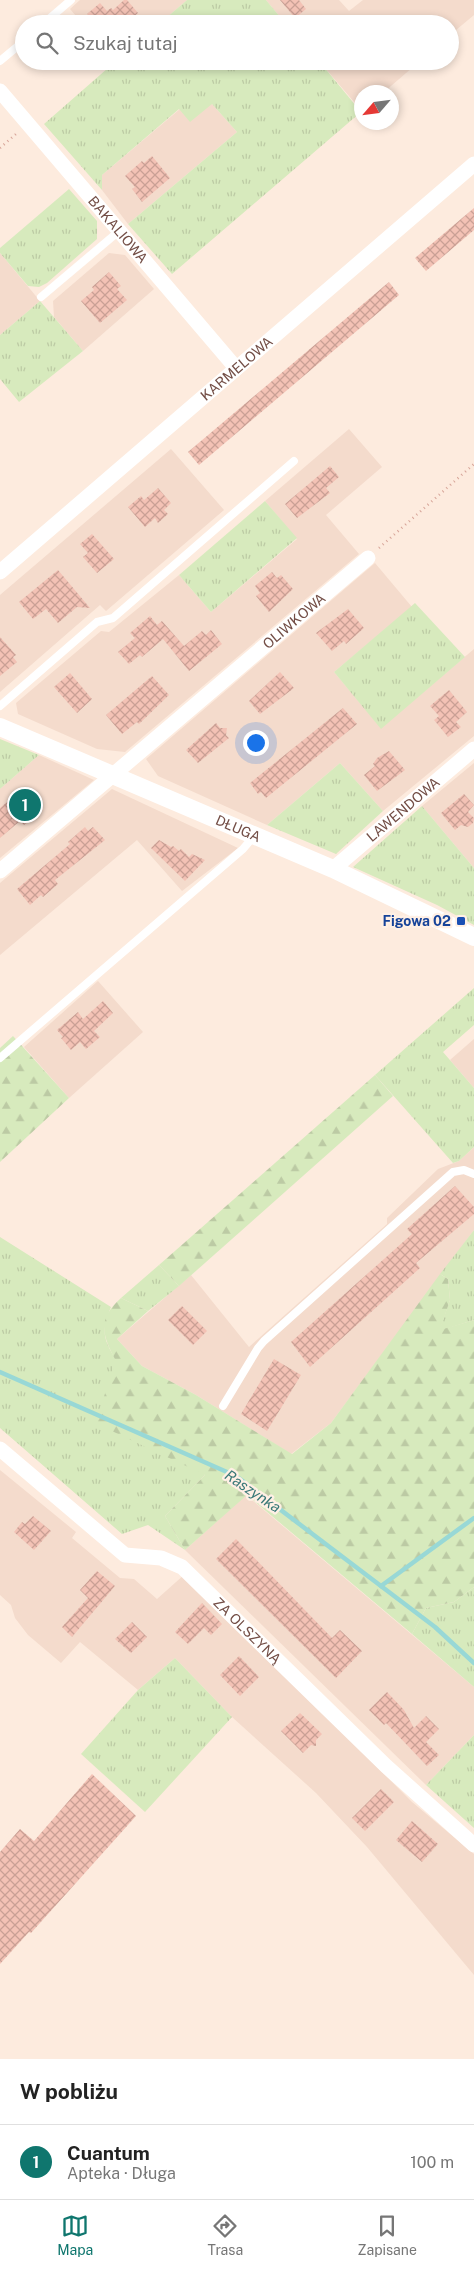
<!DOCTYPE html>
<html lang="pl">
<head>
<meta charset="utf-8">
<style>
  :root { --surface:#fff; --page:#f2f2f2; --text:#222; --muted:#767676; --line:#e0e0e0; --accent:#0f766e }
  body { margin:0; font-family:"Public Sans",sans-serif; background:var(--page); color:var(--text) }
  .compass { position:absolute; left:354px; top:85px; width:45px; height:45px; border-radius:50%; background:var(--surface); box-shadow:0 2px 8px #0003; rotate:242deg }
  .you { position:absolute; left:255px; top:742px; width:18px; height:18px; margin:-12px; border:4px solid #fff; border-radius:50%; background:#1a73e8; box-shadow:0 0 0 8px #1a73e833 }
  .badge { display:grid; place-items:center; width:32px; height:32px; border-radius:50%; background:var(--accent); color:#fff; font-size:16px; font-weight:700 }
  .pin { position:absolute; translate:-50% -50%; border:2px solid #fff; box-shadow:0 1px 5px #0006 }
  .list { margin:0; padding:0; list-style:none }
  h2 { display:flex; justify-content:space-between; align-items:center; height:65px; margin:0; padding:0 20px; font-size:21px }
  h2 small { font-size:16px; font-weight:400; color:var(--muted) }
  .list li { display:grid; grid-template-columns:32px 1fr auto; gap:15px; align-items:center; box-sizing:border-box; height:75px; padding:0 20px; border-top:1px solid var(--line) }
  .list b { display:block; font-size:19px; white-space:nowrap }
  .list p { margin:0; font-size:16px; white-space:nowrap; color:var(--muted) }
  .list em { font-size:16px; font-style:normal; color:var(--muted) }
  .icon { flex:none; width:28px; height:28px; fill:none; stroke:currentColor; stroke-width:2; stroke-linecap:round; stroke-linejoin:round }
  .map { position:relative; flex:none; width:474px; height:2059px; overflow:hidden }
  .search { position:absolute; background:var(--surface); box-shadow:0 2px 8px #0003; left:15px; right:15px; top:15px; height:55px; display:flex; align-items:center; gap:12px; box-sizing:border-box; padding:0 18px; border-radius:28px; color:var(--muted); font-size:19px }
  .sheet { height:140px; background:var(--surface) }
  nav { display:flex; justify-content:space-around; align-items:center; box-sizing:border-box; height:70px; border-top:1px solid var(--line); background:var(--surface); font-size:14px; color:var(--muted) }
  nav a { display:grid; justify-items:center; gap:2px }
  nav .on { color:var(--accent) }
  .map>svg:first-child { display:block }
  .residential { fill:#f4dbcc }
  .grass { fill:url(#grass-tufts) }
  .forest { fill:url(#forest-firs) }
  .lines { fill:none; stroke-linecap:round; stroke-linejoin:round }
  .stream { stroke:#98d8d6; stroke-width:4.5 }
  .building { fill:url(#building-cross-hatch) }
  .path { stroke:#d7a599; stroke-width:2.5; stroke-dasharray:1 4; stroke-linecap:butt }
  .service { stroke:#fff; stroke-width:8 }
  .minor { stroke:#fff; stroke-width:15 }
  .tertiary { stroke:#fff; stroke-width:18 }
  .transit-dot { fill:#1a4fb4; stroke:#fff0e5; stroke-width:2 }
  .labels { text-anchor:middle; dominant-baseline:central; stroke-width:4.5; stroke-linejoin:round; paint-order:stroke }
  .street-label { font-size:14px; fill:#734e46; stroke:#fff0e5 }
  .transit-label { font-size:14px; font-weight:bold; fill:#164399; stroke:#fff0e5; text-anchor:end }
  .water-label { font-size:15px; font-style:italic; fill:#3a7978; stroke:#fff0e5 }
</style>
</head>
<body>
<div class="map">
<svg width="474" height="2059" viewBox="0 0 474 2059">
  <defs>
    <pattern id="grass-tufts" width="24" height="20" patternUnits="userSpaceOnUse" patternTransform="scale(1.25)"><rect width="24" height="20" fill="#d7eabd"/><path d="M3 7l-1-3M5 7V3M7 7l1-3M15 17l-1-3M17 17v-4M19 17l1-3" fill="none" stroke="#bccaa4"/></pattern>
    <pattern id="forest-firs" width="22" height="20" patternUnits="userSpaceOnUse" patternTransform="scale(1.25)"><rect width="22" height="20" fill="#d7eabd"/><path d="M5 1l3.5 6h-7zM16 11l3.5 6h-7z" fill="#bccaa4"/></pattern>
    <pattern id="building-cross-hatch" width="8" height="8" patternUnits="userSpaceOnUse" patternTransform="scale(1.25)"><rect width="8" height="8" fill="#f3c2b5"/><path d="M0 0l8 8M0 8l8-8" fill="none" stroke="#c9a095"/></pattern>
  </defs>
  <rect width="100%" height="100%" fill="#fdebde"/>
  <g class="residential">
    <polygon points="80,0 187,0 159,24 83,24 70,9"/>
    <polygon points="266,0 339,0 349,11 363,0 474,0 474,15 450,35 450,24 286,24"/>
    <polygon points="319,61 420,61 384,92 362,92 361,110"/>
    <polygon points="212,104 237,132 128,224 102,190 102,175 180,109"/>
    <polygon points="0,253 40,301 0,335"/>
    <polygon points="109,253 125,255 154,289 83,351 54,317 53,301"/>
    <polygon points="349,429 382,467 326,515 359,554 125,752 97,749 18,714 16,703 101,631 109,632 179,575 211,612 297,539 265,501"/>
    <polygon points="171,449 224,510 106,611 100,605 0,692 0,595"/>
    <polygon points="375,563 412,607 334,672 381,728 474,649 474,736 383,811 340,763 267,825 158,776 146,759"/>
    <polygon points="39,755 94,780 0,858 0,789"/>
    <polygon points="474,763 474,868 422,806"/>
    <polygon points="112,789 238,848 182,891 137,840 0,955 0,883"/>
    <polygon points="98,981 143,1032 69,1098 24,1047"/>
    <polygon points="474,1039 474,1088 450,1060"/>
    <polygon points="474,1147 474,1230 331,1423 291,1454 196,1395 142,1366 117,1339 191,1275 249,1347 387,1224 387,1218 438,1169 459,1161"/>
    <polygon points="0,1470 76,1532 72,1538 120,1578 134,1579 157,1599 185,1574 412,1802 474,1854 474,1975 367,1847 316,1793 232,1717 175,1658 138,1690 80,1642 61,1663 28,1635 15,1618 11,1605 0,1595"/>
    <polygon points="246,1495 474,1687 474,1735 426,1785 185,1550"/>
  </g>
  <g class="grass">
    <polygon points="187,0 266,0 286,24 159,24"/>
    <polygon points="116,61 319,61 361,112 172,274 128,224 237,132 212,104 190,122 179,109 102,175 102,190 44,124"/>
    <polygon points="69,189 97,221 97,239 47,283 39,287 28,286 0,253 0,248"/>
    <polygon points="40,301 83,351 19,402 0,379 0,335"/>
    <polygon points="265,501 297,538 211,612 179,575"/>
    <polygon points="415,603 465,657 381,729 334,672"/>
    <polygon points="0,739 39,755 0,789"/>
    <polygon points="340,763 383,811 336,854 267,825"/>
    <polygon points="422,806 474,868 474,925 437,905 353,867"/>
    <polygon points="474,988 474,1025 443,1052 474,1088 474,1147 459,1161 453,1163 375,1075"/>
    <polygon points="474,1230 474,1320 439,1331 450,1300 448,1279 440,1274"/>
    <path d="M0,1237L111,1307C101,1331 103,1339 116,1360L205,1475L165,1516L185,1550L148,1525L122,1534L0,1428Z"/>
    <polygon points="159,1265 179,1286 148,1311 121,1298"/>
    <polygon points="474,1587 474,1687 412,1634 426,1608 454,1602"/>
    <polygon points="175,1658 232,1717 145,1812 81,1754 138,1690"/>
    <polygon points="474,1735 474,1828 426,1785"/>
  </g>
  <g class="forest">
    <polygon points="13,1036 69,1098 0,1162 0,1048"/>
    <polygon points="375,1075 393,1096 179,1286 159,1265"/>
    <path d="M440,1274L448,1279L450,1300L440,1330L474,1320V1587L454,1602L426,1608L412,1634L247,1495L185,1550L165,1516L205,1475L95,1423L116,1361C102,1335 97,1319 121,1298L148,1311L117,1339L142,1366L196,1395L292,1454L331,1423Z"/>
  </g>
  <g class="lines">
    <g class="stream">
      <polyline points="0,1372 236,1476 435,1627 474,1663"/>
      <polyline points="381,1586 474,1518"/>
    </g>
  </g>
  <g class="building">
    <polygon points="124,0 127,0 138,13 126,24 92,24 94,22 87,14 100,3 107,11 111,8 113,10"/>
    <polygon points="280,0 299,0 306,9 295,18"/>
    <polygon points="152,156 170,178 142,202 132,189 135,187 125,176 142,161 144,163"/>
    <polygon points="474,208 474,230 426,271 415,258"/>
    <polygon points="109,272 121,286 117,289 127,300 100,323 81,301 94,290 92,287"/>
    <polygon points="389,282 399,295 199,465 188,452"/>
    <polygon points="330,466 339,477 326,488 330,493 297,518 285,504"/>
    <polygon points="158,488 171,503 164,510 168,514 158,523 155,518 145,527 128,507 141,496 144,500"/>
    <polygon points="92,534 114,559 97,573 83,557 88,553 80,544"/>
    <polygon points="58,570 90,608 77,607 58,623 46,609 33,619 19,602"/>
    <polygon points="272,572 277,578 281,575 293,589 269,612 256,596 260,593 255,586"/>
    <polygon points="348,609 364,628 346,644 344,641 332,651 316,633"/>
    <polygon points="150,616 157,625 162,621 184,646 202,631 206,635 211,630 222,644 189,671 163,639 142,657 140,655 129,664 118,652 135,638 130,633"/>
    <polygon points="0,637 16,655 13,657 17,662 0,676"/>
    <polygon points="280,672 294,688 260,714 249,701"/>
    <polygon points="70,673 92,699 77,713 54,687"/>
    <polygon points="152,676 169,695 139,724 137,722 122,734 106,715"/>
    <polygon points="449,690 467,712 456,722 461,727 448,737 434,720 439,716 430,706"/>
    <polygon points="343,708 357,724 266,798 261,792 258,794 250,783"/>
    <polygon points="216,723 220,728 227,728 226,735 229,738 198,763 186,750"/>
    <polygon points="389,751 405,770 377,791 364,775 375,766 373,764 377,758"/>
    <polygon points="20,791 24,795 36,797 35,803 41,811 24,825 20,821 0,838 0,808"/>
    <polygon points="464,794 474,805 468,812 474,818 473,823 468,827 461,825 455,830 441,813"/>
    <polygon points="85,827 88,831 93,827 105,840 55,880 58,884 43,897 41,895 30,905 17,889 70,844 68,842"/>
    <polygon points="159,840 171,847 173,846 179,851 181,849 189,857 192,854 205,860 185,881 151,848"/>
    <polygon points="103,1001 113,1013 94,1031 100,1037 86,1049 80,1042 71,1050 61,1038 63,1037 57,1030 78,1012 83,1019"/>
    <polygon points="455,1186 474,1207 474,1214 416,1263 420,1268 310,1367 291,1342 412,1234 407,1229"/>
    <polygon points="182,1306 207,1331 193,1345 168,1320"/>
    <polygon points="274,1359 301,1375 267,1431 241,1414"/>
    <polygon points="33,1516 51,1531 34,1550 14,1532 22,1522 25,1524"/>
    <polygon points="236,1539 332,1638 340,1630 362,1651 336,1678 216,1559"/>
    <polygon points="97,1571 115,1586 72,1637 62,1627 88,1598 80,1590"/>
    <polygon points="202,1603 222,1624 211,1635 204,1628 188,1644 175,1632"/>
    <polygon points="132,1622 147,1637 131,1653 115,1639"/>
    <polygon points="239,1656 259,1677 240,1696 220,1675"/>
    <polygon points="387,1692 404,1710 414,1728 426,1716 439,1729 426,1742 439,1755 427,1766 386,1723 384,1725 369,1710"/>
    <polygon points="300,1713 322,1734 316,1740 316,1746 311,1745 303,1753 281,1731"/>
    <polygon points="92,1774 136,1816 31,1933 29,1932 0,1964 0,1852 20,1829 34,1841"/>
    <polygon points="381,1789 394,1802 365,1831 352,1818"/>
    <polygon points="412,1821 438,1844 422,1862 396,1840"/>
  </g>
  <g class="lines">
    <g class="path">
      <polyline points="0,148 16,134"/>
      <polyline points="379,548 474,464"/>
    </g>
    <g class="service">
      <polyline points="43,24 71,0"/>
      <polyline points="0,61 24,41"/>
      <polyline points="41,297 118,232"/>
      <polyline points="0,706 97,622 113,618 294,461"/>
      <polyline points="0,1058 243,849 253,837"/>
      <polyline points="223,1406 258,1348 264,1341 453,1172 464,1170 474,1174"/>
    </g>
    <g class="minor">
      <path id="s1" d="M0,91L236,368"/>
      <path id="s2" d="M0,572L474,164"/>
      <path id="s3" d="M333,869L474,749"/>
      <path id="s4" d="M0,871L368,558"/>
      <path id="s5" d="M0,1449L125,1555L161,1558L182,1567L386,1766L474,1845"/>
    </g>
    <path class="tertiary" id="s6" d="M0,727L333,869L474,937"/>
  </g>
  <rect class="transit-dot" x="456" y="916" width="10" height="10" rx="2.5"/>
  <g class="labels">
    <g class="street-label">
      <text stroke="none"><textPath href="#s1" startOffset="182">BAKALIOWA</textPath></text>
      <text stroke="none"><textPath href="#s2" startOffset="312">KARMELOWA</textPath></text>
      <text stroke="none"><textPath href="#s4" startOffset="386">OLIWKOWA</textPath></text>
      <text stroke="none"><textPath href="#s3" startOffset="92">LAWENDOWA</textPath></text>
      <text stroke="none"><textPath href="#s6" startOffset="259">DŁUGA</textPath></text>
      <text stroke="none"><textPath href="#s5" startOffset="314">ZA OLSZYNĄ</textPath></text>
    </g>
    <g class="transit-label">
      <text x="451" y="921">Figowa 02</text>
    </g>
    <g class="water-label">
      <text transform="translate(253 1491) rotate(34)">Raszynka</text>
    </g>
  </g>
</svg>
<svg class="compass" viewBox="-18 -18 36 36"><path d="M0-13l5 13h-10z" fill="#e53935"/><path d="M0 13l5-13h-10z" fill="#767676"/></svg>
<div class="you"></div>
<div class="pin badge" style="left:25px;top:805px">1</div>
<div class="search"><svg class="icon" aria-label="search" viewBox="0 0 24 24"><circle cx="10" cy="10" r="6"/><path d="M15 15l6 6"/></svg>Szukaj tutaj</div>
</div>
<section class="sheet">
<h2>W pobliżu<small></small></h2>
<ul class="list">
<li><span class="badge">1</span><div><b>Cuantum</b><p>Apteka · Długa</p></div><em>100 m</em></li>
</ul>
</section>
<nav>
<a class="on"><svg class="icon" aria-label="map" viewBox="0 0 24 24"><path d="M3 6l6-2 6 2 6-2v14l-6 2-6-2-6 2zM9 4v14M15 6v14"/></svg>Mapa</a>
<a><svg class="icon" aria-label="directions" viewBox="0 0 24 24"><path d="M12 3l9 9-9 9-9-9zM9 14v-3h6M13 9l2 2-2 2"/></svg>Trasa</a>
<a><svg class="icon" aria-label="saved" viewBox="0 0 24 24"><path d="M7 4h10v16l-5-4-5 4z"/></svg>Zapisane</a>
</nav>
</body>
</html>
